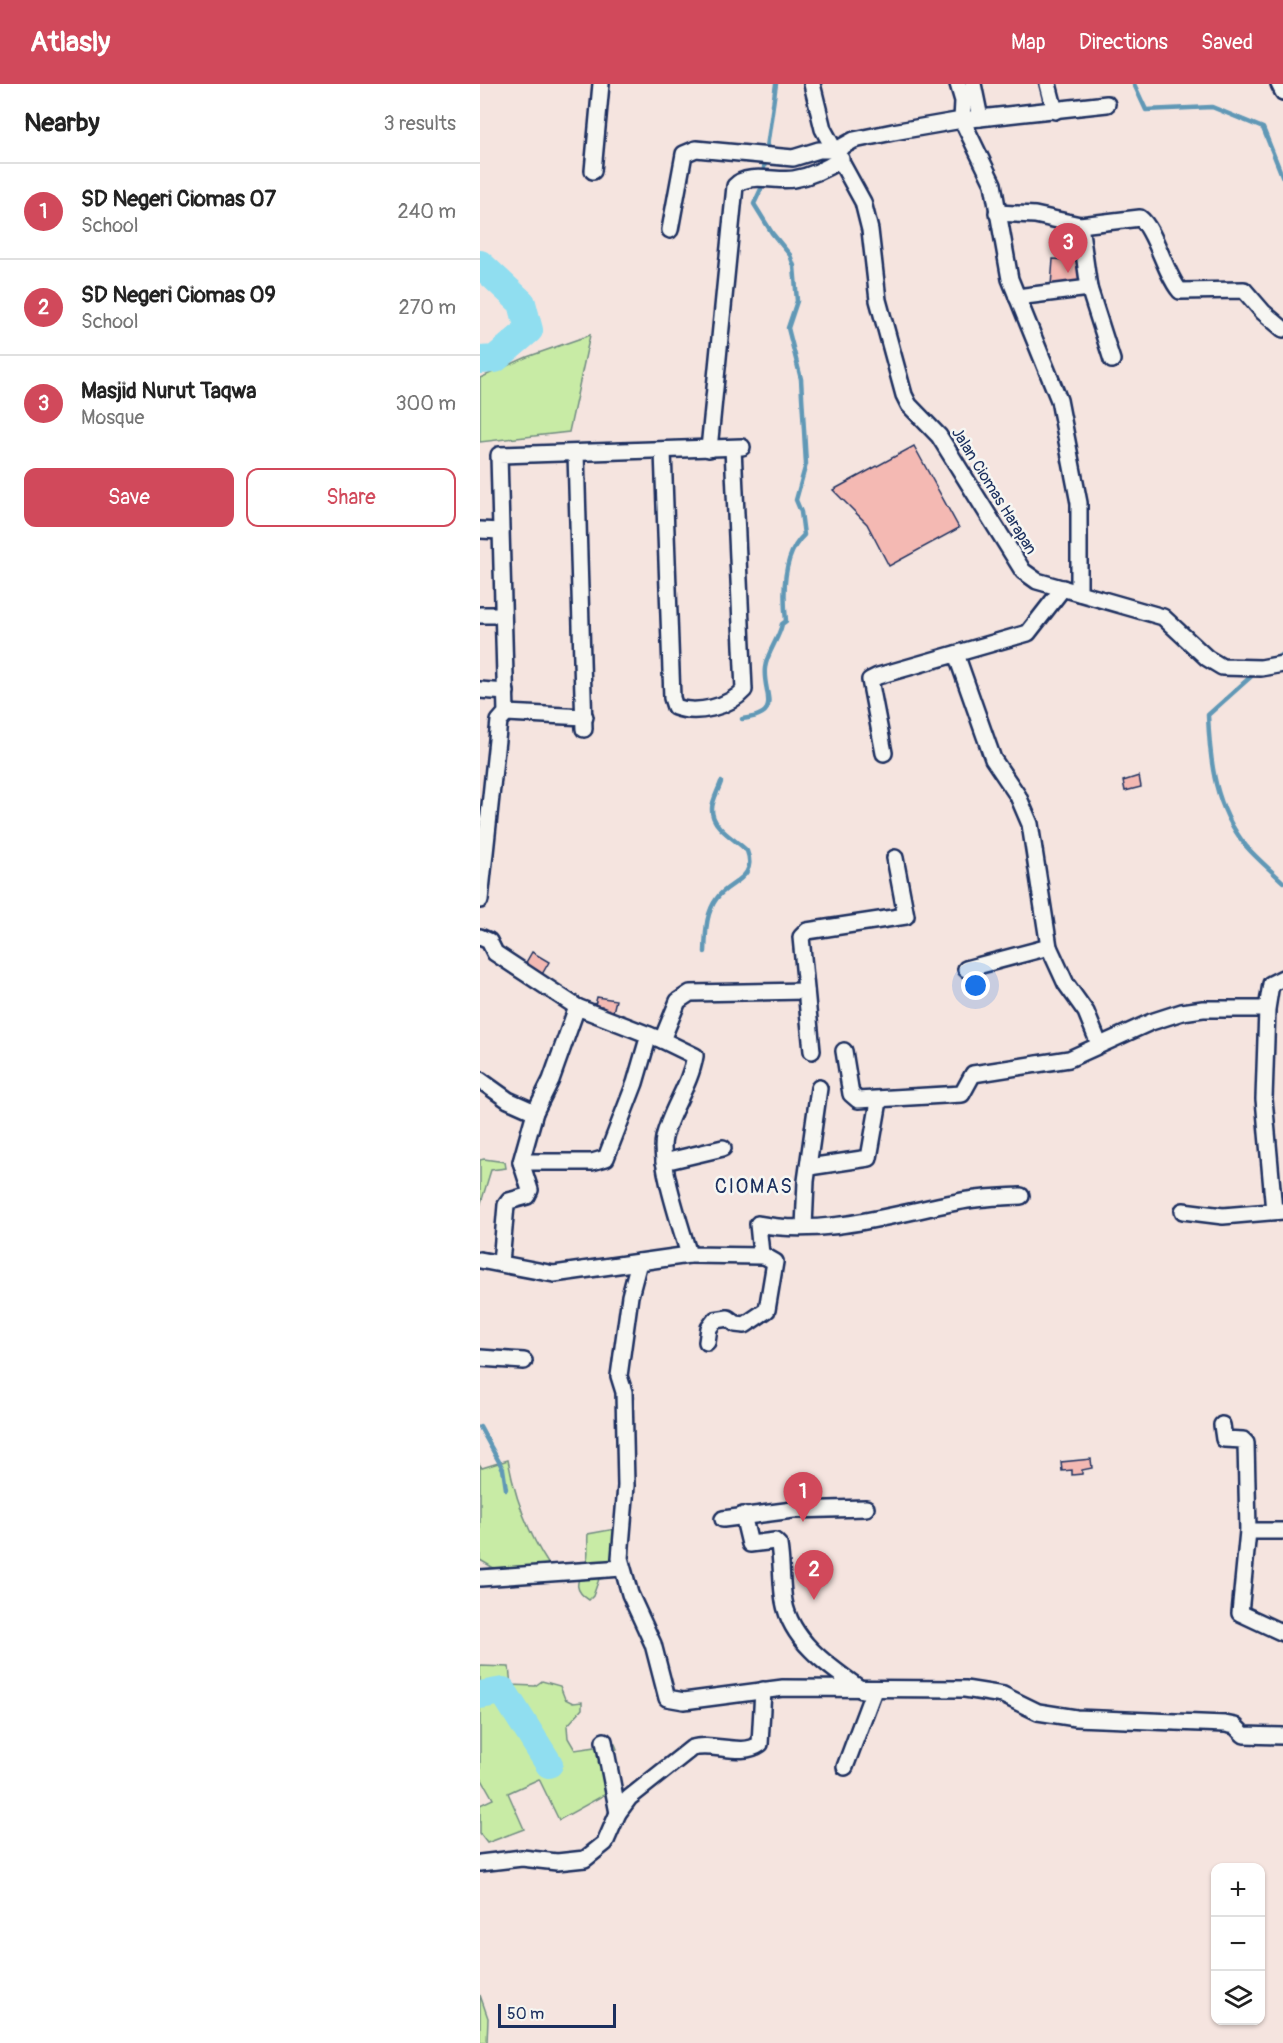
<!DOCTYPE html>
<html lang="en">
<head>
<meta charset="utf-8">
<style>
  :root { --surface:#fff; --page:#f6f6f6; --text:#222; --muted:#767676; --line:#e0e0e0; --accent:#d1495b }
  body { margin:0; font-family:Pangolin,sans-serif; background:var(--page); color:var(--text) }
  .controls { position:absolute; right:18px; bottom:18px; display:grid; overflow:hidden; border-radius:12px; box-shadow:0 2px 4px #0004 }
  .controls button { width:54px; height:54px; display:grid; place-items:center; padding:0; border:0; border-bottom:2px solid var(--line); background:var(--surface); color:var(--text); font:30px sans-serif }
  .scale { position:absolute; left:18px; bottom:15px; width:118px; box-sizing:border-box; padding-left:6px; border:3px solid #1b2f5e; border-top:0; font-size:16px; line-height:21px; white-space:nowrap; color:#1b2f5e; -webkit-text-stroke:4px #f6f6f2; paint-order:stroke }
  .you { position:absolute; left:496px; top:902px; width:21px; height:21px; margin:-15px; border:4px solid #fff; border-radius:50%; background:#1a73e8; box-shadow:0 0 0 9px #1a73e833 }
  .badge { display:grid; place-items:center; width:39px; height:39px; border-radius:50%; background:var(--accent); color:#fff; font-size:20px; font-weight:700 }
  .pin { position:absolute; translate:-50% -50px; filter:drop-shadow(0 2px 3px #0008) }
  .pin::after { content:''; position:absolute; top:32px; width:21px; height:18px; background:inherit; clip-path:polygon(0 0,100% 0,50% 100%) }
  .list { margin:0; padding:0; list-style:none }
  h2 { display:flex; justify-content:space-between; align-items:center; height:78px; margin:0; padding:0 24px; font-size:26px }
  h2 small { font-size:20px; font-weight:400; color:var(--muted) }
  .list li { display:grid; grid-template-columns:39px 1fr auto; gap:18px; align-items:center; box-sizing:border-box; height:96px; padding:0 24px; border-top:2px solid var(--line) }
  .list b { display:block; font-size:22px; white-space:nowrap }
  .list p { margin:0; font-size:20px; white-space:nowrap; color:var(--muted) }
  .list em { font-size:20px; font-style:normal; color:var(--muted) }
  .actions { display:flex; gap:12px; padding:18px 24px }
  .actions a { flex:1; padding:14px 0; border:2px solid var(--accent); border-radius:12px; text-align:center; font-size:21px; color:var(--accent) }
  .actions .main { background:var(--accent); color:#fff }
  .icon { flex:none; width:33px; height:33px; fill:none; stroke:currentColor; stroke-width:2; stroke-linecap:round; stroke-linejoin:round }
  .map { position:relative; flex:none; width:803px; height:1959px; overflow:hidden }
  header { display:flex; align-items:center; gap:36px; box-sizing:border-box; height:84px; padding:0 30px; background:var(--accent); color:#fff }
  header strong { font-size:28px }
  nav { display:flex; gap:33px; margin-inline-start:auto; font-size:21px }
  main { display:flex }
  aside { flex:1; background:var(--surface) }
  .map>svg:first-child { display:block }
  .green { fill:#c8eba5; stroke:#728d82; stroke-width:1.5 }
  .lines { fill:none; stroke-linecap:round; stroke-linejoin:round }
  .stream { stroke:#6198b6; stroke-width:4.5 }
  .river { stroke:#90def0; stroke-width:28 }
  .building { fill:#f4b9b3; stroke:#1b2f5e; stroke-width:1.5 }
  .minor-casing { stroke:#1b2f5e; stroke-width:20 }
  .minor { stroke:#f6f6f2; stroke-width:15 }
  .labels { text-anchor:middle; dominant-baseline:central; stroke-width:5; stroke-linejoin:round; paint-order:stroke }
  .street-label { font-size:16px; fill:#1b2f5e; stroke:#f6f6f2 }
  .quarter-label { font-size:20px; letter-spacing:1.5px; fill:#1b2f5e; stroke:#f6f6f2 }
</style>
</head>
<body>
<header>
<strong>Atlasly</strong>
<nav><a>Map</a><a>Directions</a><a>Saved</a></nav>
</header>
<main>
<aside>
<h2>Nearby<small>3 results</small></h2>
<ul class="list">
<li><span class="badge">1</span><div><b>SD Negeri Ciomas 07</b><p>School</p></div><em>240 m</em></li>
<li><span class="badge">2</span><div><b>SD Negeri Ciomas 09</b><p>School</p></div><em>270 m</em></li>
<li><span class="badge">3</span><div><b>Masjid Nurut Taqwa</b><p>Mosque</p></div><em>300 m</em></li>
</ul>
<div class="actions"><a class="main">Save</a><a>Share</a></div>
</aside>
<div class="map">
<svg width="803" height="1959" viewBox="0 0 803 1959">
  <rect width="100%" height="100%" fill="#f5e4df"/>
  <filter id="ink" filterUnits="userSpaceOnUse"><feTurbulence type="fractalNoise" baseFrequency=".0167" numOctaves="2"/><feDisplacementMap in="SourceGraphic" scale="12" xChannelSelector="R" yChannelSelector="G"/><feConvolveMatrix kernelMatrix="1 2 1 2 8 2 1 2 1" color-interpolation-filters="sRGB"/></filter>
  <g filter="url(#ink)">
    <g class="green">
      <polygon points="110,251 89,348 0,358 0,294 47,273"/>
      <polygon points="4,1075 25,1078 26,1084 11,1086 0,1122 0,1076"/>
      <path d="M28,1376C35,1414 48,1449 69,1481L65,1494L24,1490L0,1476V1381L2,1384Z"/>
      <path d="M146,1443C149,1459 153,1475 146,1491L119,1495L113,1512L109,1516C87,1502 103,1492 107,1475C109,1467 107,1458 108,1450Z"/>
      <polygon points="0,1582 29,1583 31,1601 55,1602 62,1597 80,1602 85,1615 93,1619 102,1618 102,1625 87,1642 88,1654 95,1666 135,1660 137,1665 118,1678 133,1706 79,1736 59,1695 28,1709 44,1745 7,1759 0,1750 0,1721 13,1715 0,1692"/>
      <polygon points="0,1911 8,1934 7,1959 0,1959"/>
    </g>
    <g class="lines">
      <g class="stream">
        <polyline points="654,0 666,26 732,23 783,44 803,94"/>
        <polyline points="792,576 803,570"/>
        <path d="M776,588L728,631C730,680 735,723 766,762C777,775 791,786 803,798"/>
        <path d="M262,635C305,630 282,610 285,584C287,568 299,555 302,540L306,537C303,510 302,471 324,451L321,428L316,416L326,380L321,295L308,244L317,217L314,182L310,171L292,149L274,120L281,105L296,0"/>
        <path d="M225,868C226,849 225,830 237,814C248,798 278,795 267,767C257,756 231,744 232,725C232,717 238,707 241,698"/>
        <polyline points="0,1343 23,1385 26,1405"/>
      </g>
      <g class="river">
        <polyline points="0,180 42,219 49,246 15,275 0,276"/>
        <polyline points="0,1611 23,1607 69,1680"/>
      </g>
    </g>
    <g class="building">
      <polygon points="573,175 604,177 602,204 571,202"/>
      <polygon points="434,362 479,444 409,482 387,440 353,406"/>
      <polygon points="659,692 661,703 645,707 643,697"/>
      <polygon points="52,868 69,878 61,892 44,882"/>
      <polygon points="117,913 136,916 133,928 121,926 122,922 115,921"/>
      <polygon points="611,1375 612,1384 602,1386 602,1390 592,1391 592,1386 582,1387 581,1378"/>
    </g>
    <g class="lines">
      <g class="minor-casing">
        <g id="minor">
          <polyline points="332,0 343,45 383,118 390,146 398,216 424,311 429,321 459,352 543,487 557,497 683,533 727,574 742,583 781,584 803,580"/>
          <polyline points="478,0 483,17 482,36 513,100 530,195 579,316 599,419 599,509"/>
          <polyline points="493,0 500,34"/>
          <polyline points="568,0 575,27"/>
          <polyline points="799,0 803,8"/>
          <polyline points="113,87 121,0"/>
          <path d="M517,129L555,131L600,141L660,134C675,145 685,190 700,207L764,206L783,228L803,245"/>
          <polyline points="600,141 609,204 632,276"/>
          <polyline points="190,146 204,70 216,65 313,74 339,66 356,66 374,56 413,48 482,36 627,20"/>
          <polyline points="537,213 609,204"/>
          <path d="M229,365L255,102C267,88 297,98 314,95C332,92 346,85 361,75"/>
          <path d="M183,367L192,614L195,623C217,631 249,623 264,606L253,364"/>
          <polyline points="96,369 104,645"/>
          <polyline points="0,446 21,447"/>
          <polyline points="0,531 23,531"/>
          <polyline points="476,570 513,675 538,712 550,740 569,863 586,900 606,928 619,960"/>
          <polyline points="0,606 26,608"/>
          <polyline points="26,629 105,633"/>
          <polyline points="404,669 390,596 398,592 548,549 583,504"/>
          <polyline points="0,816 19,637 26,629 19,371 262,363"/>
          <polyline points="0,853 9,857 15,869 97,923"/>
          <polyline points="486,885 569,863"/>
          <polyline points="182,956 198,917 210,909 326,907"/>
          <polyline points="332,967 321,853 327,847 426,832 415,774"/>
          <polyline points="364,967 371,1010 378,1016 482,1010 493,990 589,975 671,938 702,928 723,925 787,925"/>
          <polyline points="0,996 28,1016 55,1028"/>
          <polyline points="41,1078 112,1078 126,1074 155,999 169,951"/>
          <polyline points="184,1078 243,1064"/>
          <polyline points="329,1083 389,1074 399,1017"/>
          <polyline points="703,1127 743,1132 803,1127"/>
          <polyline points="794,1127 784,1015 787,925 791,900 803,894"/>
          <polyline points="324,1143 326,1097 339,1004"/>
          <polyline points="0,1176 74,1190 209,1171"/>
          <polyline points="159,1178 150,1212 139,1292 144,1308 146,1402 140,1474 150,1510 173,1560 187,1614 204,1617 303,1604 485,1605 523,1611 558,1628 596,1634 745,1640 755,1642 764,1651 803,1652"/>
          <path d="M21,1179L26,1121L29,1117L47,1112L50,1106L41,1078L55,1028L71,996L97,923L182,956L215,972C210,1002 190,1026 184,1054C178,1078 202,1146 209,1171L282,1172"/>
          <path d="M227,1258L229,1244L235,1236L248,1234L256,1240L265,1241L287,1226L295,1178L281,1170L278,1140C344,1153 413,1130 477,1118C498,1113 520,1113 541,1112"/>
          <polyline points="0,1274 44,1277"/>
          <polyline points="742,1341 744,1355 763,1356 766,1359 768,1447 760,1529 803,1549"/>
          <path d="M263,1431L270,1460L295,1457L299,1461C302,1479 301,1499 304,1517C311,1558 351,1584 382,1606"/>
          <polyline points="243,1435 313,1426 386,1424"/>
          <polyline points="768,1447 803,1447"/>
          <polyline points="0,1494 142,1484"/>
          <polyline points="124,1657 138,1729"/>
          <polyline points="365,1683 394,1606"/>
          <path d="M0,1779L42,1774L77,1778L105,1775L125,1759L138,1729L149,1714L212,1664C233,1658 262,1673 280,1660L283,1606"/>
        </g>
      </g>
      <use href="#minor" class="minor"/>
    </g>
  </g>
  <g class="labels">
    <g class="street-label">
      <text transform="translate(514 407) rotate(58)">Jalan Ciomas Harapan</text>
    </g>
    <g class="quarter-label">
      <text x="274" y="1102">CIOMAS</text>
    </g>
  </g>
</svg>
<div class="controls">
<button>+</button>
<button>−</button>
<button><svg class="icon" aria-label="layers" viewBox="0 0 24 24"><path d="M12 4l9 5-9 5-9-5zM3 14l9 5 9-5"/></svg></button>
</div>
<div class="scale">50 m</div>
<div class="you"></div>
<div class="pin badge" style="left:323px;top:1438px">1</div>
<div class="pin badge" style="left:334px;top:1516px">2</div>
<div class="pin badge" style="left:588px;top:189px">3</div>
</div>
</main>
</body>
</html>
